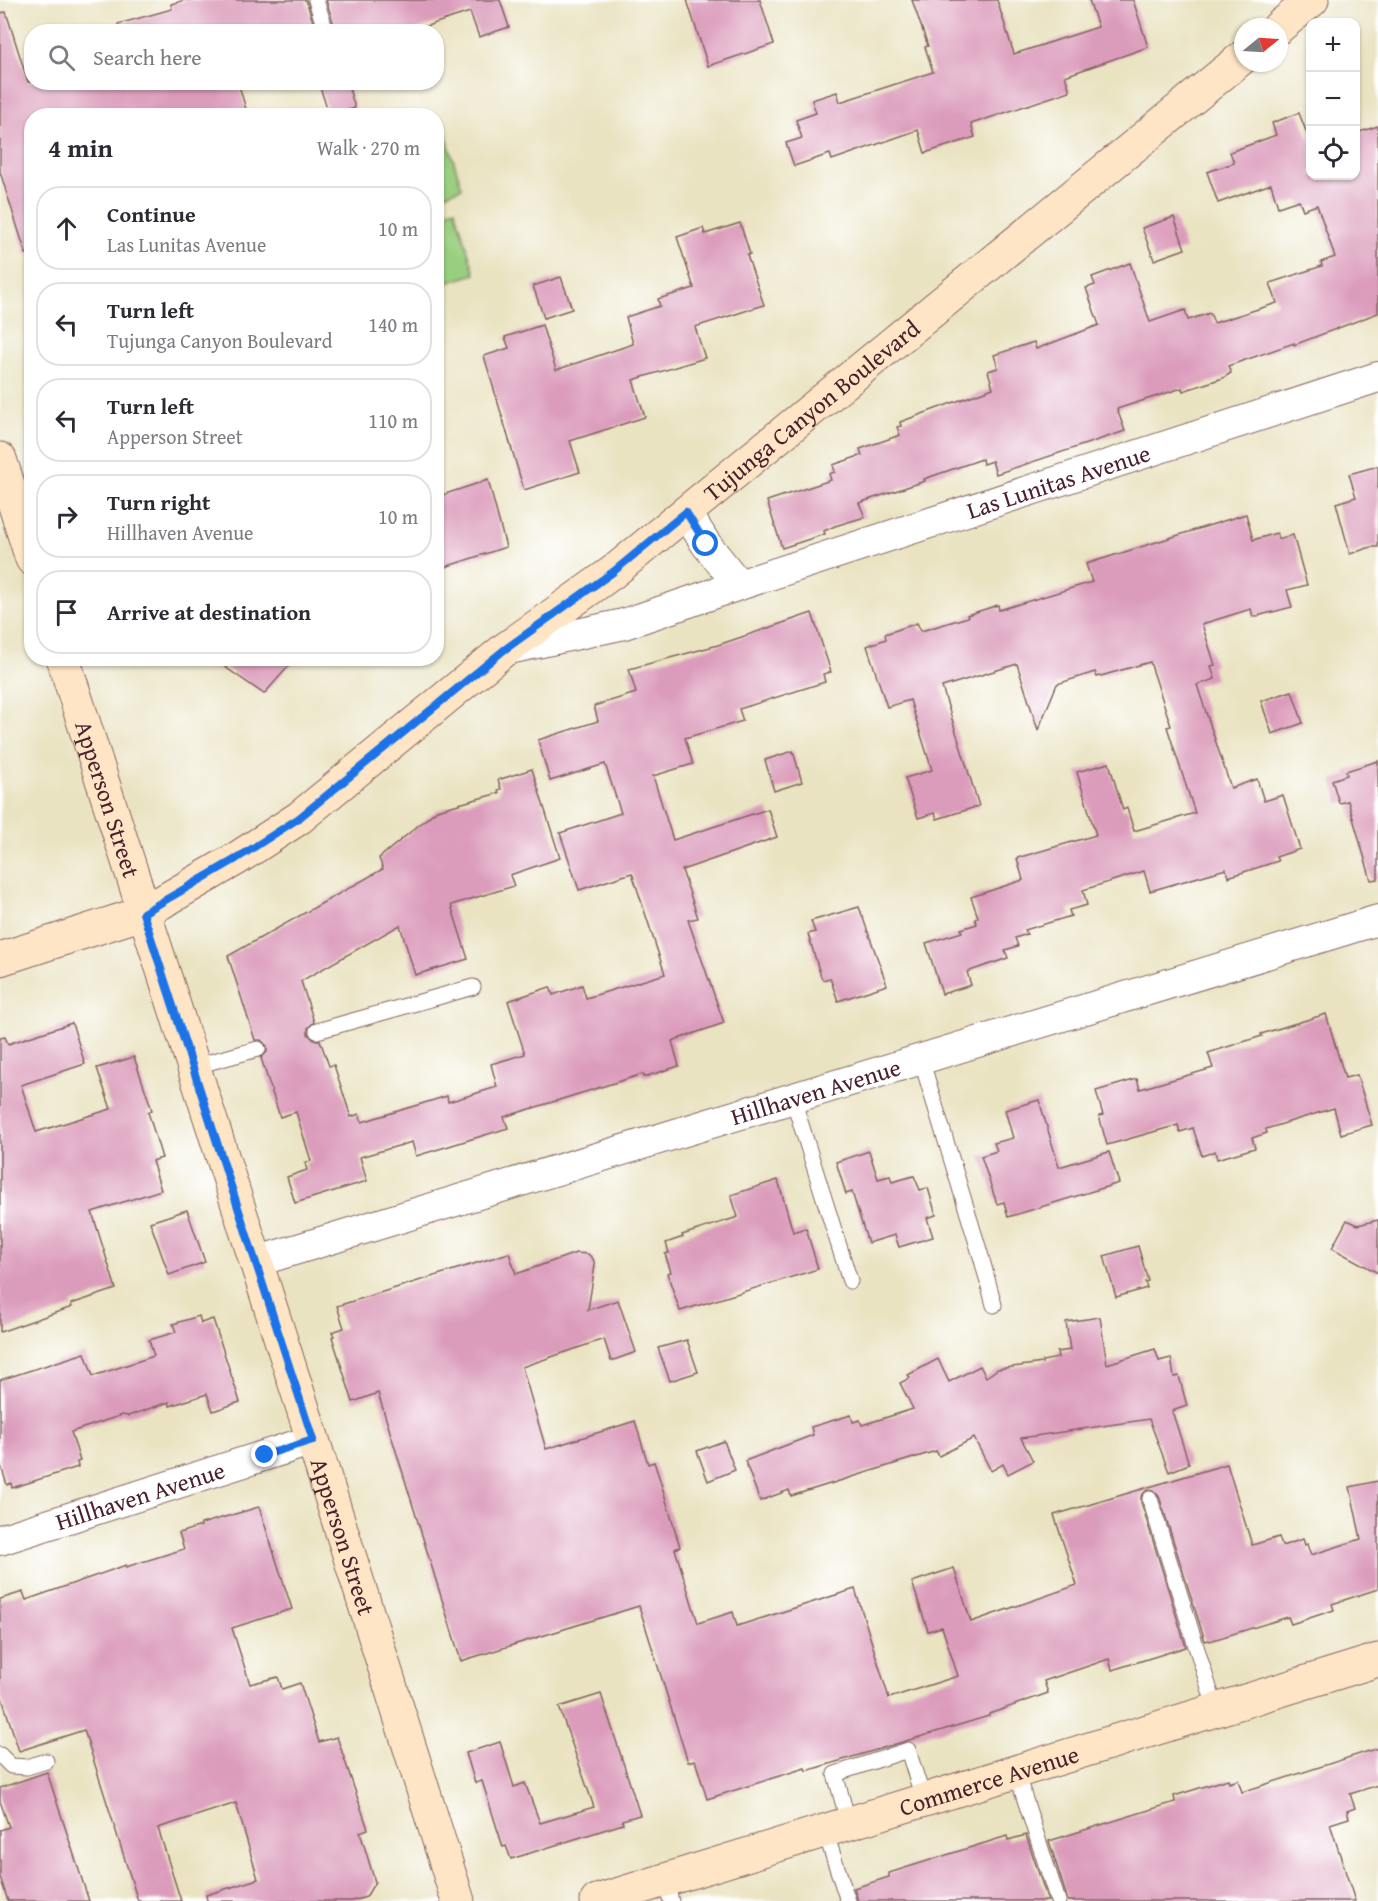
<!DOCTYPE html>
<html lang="en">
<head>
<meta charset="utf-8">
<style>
  :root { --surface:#fff; --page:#f7f7f7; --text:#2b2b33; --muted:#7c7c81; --line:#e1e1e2 }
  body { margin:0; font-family:"Gentium Book Plus",serif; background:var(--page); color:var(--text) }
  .controls { position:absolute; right:18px; top:18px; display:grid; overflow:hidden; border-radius:12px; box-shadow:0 2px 4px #0004 }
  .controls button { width:54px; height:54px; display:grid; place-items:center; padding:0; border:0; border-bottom:2px solid var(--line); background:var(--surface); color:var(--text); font:30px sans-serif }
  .compass { position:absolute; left:1234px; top:18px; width:54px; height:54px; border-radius:50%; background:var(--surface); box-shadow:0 2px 4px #0004; rotate:72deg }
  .stop { position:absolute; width:18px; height:18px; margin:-14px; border:4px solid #1a73e8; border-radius:50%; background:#fff }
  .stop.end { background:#1a73e8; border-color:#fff; box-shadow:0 2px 6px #0008 }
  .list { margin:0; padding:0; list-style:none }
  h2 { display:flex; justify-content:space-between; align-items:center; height:78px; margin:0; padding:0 24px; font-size:26px }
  h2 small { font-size:20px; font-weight:400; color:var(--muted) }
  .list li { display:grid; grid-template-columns:39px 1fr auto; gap:18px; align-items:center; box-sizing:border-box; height:84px; margin:0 12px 12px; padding:0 12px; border:2px solid var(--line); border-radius:24px }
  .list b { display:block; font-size:22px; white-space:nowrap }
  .list p { margin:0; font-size:20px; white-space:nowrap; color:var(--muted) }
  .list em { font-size:20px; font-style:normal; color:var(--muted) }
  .icon { flex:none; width:33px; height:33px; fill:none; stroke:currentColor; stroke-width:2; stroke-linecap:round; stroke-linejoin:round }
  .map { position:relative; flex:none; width:1378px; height:1901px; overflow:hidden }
  .search { position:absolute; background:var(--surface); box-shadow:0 2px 4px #0004; left:24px; top:24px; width:420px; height:66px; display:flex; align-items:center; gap:15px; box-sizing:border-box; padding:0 21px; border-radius:24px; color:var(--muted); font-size:22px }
  .panel { position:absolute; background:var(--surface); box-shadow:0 2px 4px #0004; left:24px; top:108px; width:420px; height:558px; border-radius:24px }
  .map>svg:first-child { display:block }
  .green { fill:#9ace7f; stroke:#727655; stroke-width:1.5 }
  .building { fill:#db9cbb }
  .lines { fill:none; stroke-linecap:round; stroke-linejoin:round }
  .lane-casing { stroke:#826460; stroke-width:17 }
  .street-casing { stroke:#826460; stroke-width:32 }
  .secondary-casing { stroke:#826460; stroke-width:35 }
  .lane { stroke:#fff; stroke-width:15 }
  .street { stroke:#fff; stroke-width:30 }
  .secondary { stroke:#fde5c5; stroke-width:33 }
  .route { stroke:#1a73e8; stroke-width:8 }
  .labels { text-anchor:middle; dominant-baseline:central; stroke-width:6; stroke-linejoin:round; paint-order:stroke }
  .street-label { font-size:24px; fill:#4a1f2b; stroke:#fff }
</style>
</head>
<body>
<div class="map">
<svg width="1378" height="1901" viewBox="0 0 1378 1901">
  <rect width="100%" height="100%" fill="#fff"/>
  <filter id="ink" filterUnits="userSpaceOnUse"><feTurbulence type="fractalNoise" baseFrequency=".0167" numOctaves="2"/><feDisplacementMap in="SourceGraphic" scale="12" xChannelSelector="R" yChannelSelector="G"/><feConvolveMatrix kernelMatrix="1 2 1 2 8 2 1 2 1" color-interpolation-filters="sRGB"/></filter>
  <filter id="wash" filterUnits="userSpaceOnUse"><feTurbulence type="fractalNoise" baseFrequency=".008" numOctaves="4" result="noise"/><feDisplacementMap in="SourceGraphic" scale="24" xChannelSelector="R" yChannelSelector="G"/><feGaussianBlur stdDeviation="1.35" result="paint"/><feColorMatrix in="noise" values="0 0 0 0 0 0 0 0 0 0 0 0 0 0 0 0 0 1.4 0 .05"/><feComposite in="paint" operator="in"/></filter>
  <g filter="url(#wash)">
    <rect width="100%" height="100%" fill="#eae3c2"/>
    <g class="green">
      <polygon points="441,119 462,188 437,197 437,121"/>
      <polygon points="455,209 475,274 437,286 437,215"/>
    </g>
    <g id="blocks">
      <g class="building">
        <polygon points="185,0 306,0 316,31 119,32 118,24 172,9 171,4"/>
        <polygon points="326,0 500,0 509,27 479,37 470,12 408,32 340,32 338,24 334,25"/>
        <polygon points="687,0 760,0 774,44 708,66"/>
        <polygon points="912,0 997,0 1014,54 1098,27 1089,0 1133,0 1148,47 1065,76 1070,91 971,124 975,137 925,153 918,130 832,160 830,154 794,166 786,143 802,138 796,120 816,113 812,100 837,92 840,102 933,72 925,47 928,46"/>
        <polygon points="6,12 28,82 238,82 248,116 32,116 32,253 26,254 0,172 0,13"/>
        <polygon points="318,82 347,82 355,108 330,116"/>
        <polygon points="1299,113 1311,144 1311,176 1356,176 1356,133 1378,126 1378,313 1294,345 1294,343 1228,366 1231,373 1223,378 1183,391 1182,388 1117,409 1125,431 996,474 992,461 983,464 982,459 924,479 925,481 859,503 865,517 835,526 824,531 825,534 782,548 767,501 831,480 829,474 835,472 833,465 862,455 860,449 900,435 897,427 901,426 900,422 993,388 988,371 998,368 994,355 1034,342 1036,349 1099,325 1086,288 1095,285 1092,277 1130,263 1150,322 1185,310 1188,320 1210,313 1214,323 1277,303 1270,283 1322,266 1321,262 1335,257 1317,205 1303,210 1299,200 1278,207 1271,184 1218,203 1207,172 1234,163 1230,152 1276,135 1272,123"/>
        <polygon points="1174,217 1185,249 1154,260 1142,228"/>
        <polygon points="740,223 750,254 747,255 764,305 695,327 705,358 633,380 645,417 570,441 580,472 524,490 484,356 509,348 505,337 542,325 556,370 633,344 626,317 660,306 658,299 694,288 677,237 703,228 705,234"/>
        <polygon points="561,277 572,309 544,318 533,286"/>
        <polygon points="1378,466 1378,547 1371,547 1350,554 1336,503 1356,497 1349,474"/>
        <polygon points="488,480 506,547 436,570 436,497"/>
        <polygon points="1246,514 1253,540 1277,533 1278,539 1293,535 1307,585 1287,590 1292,607 1253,617 1251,609 1202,624 1215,665 1211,666 1215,679 1197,685 1231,788 1257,779 1264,801 1283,795 1300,849 1276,857 1278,861 1228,877 1226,869 1150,891 1144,871 1083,890 1087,905 1069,910 1071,916 1025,930 1027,934 1015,938 1018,946 1005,950 1008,958 967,972 971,985 942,994 926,943 962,932 961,929 977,924 975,919 978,917 971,897 1023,880 1017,858 1096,835 1077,772 1109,763 1123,810 1127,808 1134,831 1195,813 1167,727 1171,726 1150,662 1097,677 1095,672 1057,684 1038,730 1017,664 942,687 979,806 937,819 935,813 918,818 905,778 932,770 910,700 887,707 867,646 886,639 885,634 917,623 921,631 968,617 967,615 998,605 999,610 1092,582 1086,564"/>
        <polygon points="812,613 831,672 823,674 825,682 739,709 743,721 685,738 693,764 653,776 673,840 768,809 777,837 682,870 698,918 688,920 724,1023 672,1041 679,1066 644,1077 643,1074 504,1117 508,1128 416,1156 412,1142 360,1157 367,1181 295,1203 287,1177 307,1170 305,1163 311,1161 296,1112 280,1117 261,1058 267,1052 267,1046 261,1040 255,1040 228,956 383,869 379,858 437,810 499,793 498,790 501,789 498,780 532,769 560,858 510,875 514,886 451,905 468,959 415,975 400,925 301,981 314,1022 308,1028 308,1034 314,1040 320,1040 329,1066 334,1065 351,1117 359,1114 362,1122 447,1096 448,1102 497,1087 491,1064 525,1054 508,1001 550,987 553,995 582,985 586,998 665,974 632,873 579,890 560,833 621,813 605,764 550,781 538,740 598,721 594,706 636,693 629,669 718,645"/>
        <polygon points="212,658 296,658 264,694"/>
        <polygon points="1292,691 1303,723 1272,734 1261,701"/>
        <polygon points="793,751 802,782 774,791 765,760"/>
        <polygon points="1378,761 1378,879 1371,880 1348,801 1339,803 1332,780 1347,775 1346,771"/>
        <polygon points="859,907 887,985 838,1001 830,978 823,980 821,977 808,934 815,932 811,921"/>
        <polygon points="1326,1014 1345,1078 1357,1075 1372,1125 1341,1134 1334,1108 1266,1129 1267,1133 1252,1138 1255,1148 1217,1159 1215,1151 1202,1156 1193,1128 1180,1132 1178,1125 1107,1145 1099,1116 1103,1115 1096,1091 1137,1079 1140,1089 1213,1068 1208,1053 1262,1036 1261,1034"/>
        <polygon points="72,1023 85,1064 21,1085 36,1132 111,1109 97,1068 134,1057 152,1110 148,1112 162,1158 152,1161 161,1190 92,1212 116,1289 71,1304 72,1307 0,1332 0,1038 5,1037 8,1044"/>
        <polygon points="1039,1100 1059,1167 1109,1152 1119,1183 1008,1217 1004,1202 997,1204 981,1156 997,1151 994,1143 1013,1138 1005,1110"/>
        <polygon points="869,1151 878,1179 890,1176 892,1182 914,1176 920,1190 928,1188 936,1215 927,1218 933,1237 899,1247 895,1235 868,1243 852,1192 846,1194 836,1162"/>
        <polygon points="778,1180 793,1232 806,1228 818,1269 680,1311 667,1273 671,1272 665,1254 669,1253 666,1243 683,1237 682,1235 738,1217 731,1195"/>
        <polygon points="187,1210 205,1262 169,1275 150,1222"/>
        <polygon points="1347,1220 1358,1225 1378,1220 1378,1273 1332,1248"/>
        <polygon points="1138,1246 1148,1281 1145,1282 1147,1288 1116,1297 1104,1256"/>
        <polygon points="509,1253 516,1274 576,1253 588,1254 593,1259 595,1265 588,1310 618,1300 636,1352 611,1361 604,1339 522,1367 546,1449 635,1421 648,1464 654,1462 660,1480 680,1547 675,1549 698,1623 733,1612 737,1626 855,1589 889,1698 958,1676 942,1627 928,1631 912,1582 954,1568 971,1622 1077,1585 1054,1515 1227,1464 1252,1545 1279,1537 1282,1546 1303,1539 1305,1545 1307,1544 1311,1555 1361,1539 1350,1487 1378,1481 1378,1589 1332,1604 1334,1610 1291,1624 1288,1617 1210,1641 1209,1640 1205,1641 1159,1496 1153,1490 1147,1490 1141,1496 1141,1502 1186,1647 1112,1670 1109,1659 1044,1681 1048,1693 989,1714 989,1716 806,1771 805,1768 707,1799 695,1760 688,1762 639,1606 461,1661 378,1393 353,1402 332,1337 334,1336 332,1332 344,1328 337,1306"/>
        <polygon points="199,1316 201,1323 213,1319 240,1402 213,1411 207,1394 170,1406 169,1402 128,1416 122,1415 71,1432 80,1461 77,1462 78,1467 12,1488 11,1483 7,1485 0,1463 0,1380 85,1353 93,1376 154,1356 149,1340 176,1332 173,1324"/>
        <polygon points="1100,1317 1107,1364 1155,1349 1159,1361 1171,1358 1174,1377 1179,1376 1187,1406 1172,1411 1189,1464 1169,1472 1149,1419 1021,1438 1033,1461 1008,1474 1003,1464 991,1471 974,1438 939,1456 936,1451 791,1496 789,1490 760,1501 745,1461 813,1435 811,1427 851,1415 853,1422 860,1420 862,1425 913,1409 900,1383 910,1378 908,1375 938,1359 949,1382 980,1366 986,1377 998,1369 1042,1363 1042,1361 1058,1358 1057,1352 1070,1350 1066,1322"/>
        <polygon points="687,1340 698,1372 670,1381 658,1348"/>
        <polygon points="724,1441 735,1470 708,1481 697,1451"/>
        <polygon points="259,1507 292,1609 232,1628 250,1684 278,1677 282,1689 300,1683 319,1742 337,1737 368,1829 360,1832 375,1882 366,1897 352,1901 207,1901 206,1895 258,1879 236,1803 158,1828 181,1901 138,1901 84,1730 19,1751 0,1692 0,1599 23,1592 26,1600 126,1565 126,1567 184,1549 179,1533 201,1526 201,1524"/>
        <polygon points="601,1694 640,1815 622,1820 623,1824 511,1859 506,1846 503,1847 482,1781 475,1783 466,1753 500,1742 514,1787 525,1783 540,1823 594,1807 559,1707"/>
        <polygon points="1378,1748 1378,1785 1350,1794 1355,1808 1347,1811 1349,1818 1330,1824 1355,1901 1068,1901 1049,1841 1175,1802 1174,1796 1228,1779 1229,1783 1238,1780 1242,1792"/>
        <polygon points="47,1772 89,1901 8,1901 0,1877 0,1830 9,1827 0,1801 0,1788"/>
        <polygon points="1026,1835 1048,1901 858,1901 854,1888 889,1877 889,1873 1007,1836 1008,1840"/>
      </g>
    </g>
  </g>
  <g filter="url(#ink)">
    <use href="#blocks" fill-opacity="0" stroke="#826460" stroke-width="1.5"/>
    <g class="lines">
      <g class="lane-casing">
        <g id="lane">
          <polyline points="316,0 326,32"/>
          <polyline points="317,1031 473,987"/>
          <polyline points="921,1059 982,1260 994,1305"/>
          <polyline points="192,1067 258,1049"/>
          <polyline points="793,1099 850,1281"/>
          <polyline points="1150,1499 1216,1710"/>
          <polyline points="0,1755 11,1766 27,1767 46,1761"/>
          <polyline points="1016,1772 1058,1901"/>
          <polyline points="849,1824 835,1774 908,1750 924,1801"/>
          <polyline points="825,1831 848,1901"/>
          <polyline points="665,1880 671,1901"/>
        </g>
      </g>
      <g class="street-casing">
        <g id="street">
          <polyline points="686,512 706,544 739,585"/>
          <path id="s1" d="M504,650L624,624L739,585L1378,377"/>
          <path id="s2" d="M255,1262L1378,920"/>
          <path id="s3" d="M0,1540L313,1440"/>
        </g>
      </g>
      <g class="secondary-casing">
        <g id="secondary">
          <polyline points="1279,27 1312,0"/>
          <polyline points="0,459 32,559"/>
          <path id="s4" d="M63,658L313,1440L458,1901"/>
          <path id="s5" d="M0,959L143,913L236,859L299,818L504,650L613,572L1243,57"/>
          <path id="s6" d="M597,1901L1378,1660"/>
        </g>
      </g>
      <use href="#lane" class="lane"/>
      <use href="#street" class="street"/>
      <use href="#secondary" class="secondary"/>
    </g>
  </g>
  <g class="lines" filter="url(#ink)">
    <polyline class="route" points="265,1455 313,1440 143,913 236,859 299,818 504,650 613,572 686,512 706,544"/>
  </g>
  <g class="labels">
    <g class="street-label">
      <text stroke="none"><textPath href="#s5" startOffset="988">Tujunga Canyon Boulevard</textPath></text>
      <text stroke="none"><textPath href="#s1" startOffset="580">Las Lunitas Avenue</textPath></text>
      <text stroke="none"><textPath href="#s4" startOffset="148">Apperson Street</textPath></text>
      <text stroke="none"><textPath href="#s2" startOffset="586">Hillhaven Avenue</textPath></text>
      <text stroke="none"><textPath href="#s3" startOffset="147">Hillhaven Avenue</textPath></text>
      <text stroke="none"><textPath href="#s4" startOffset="922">Apperson Street</textPath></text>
      <text stroke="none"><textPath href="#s6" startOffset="410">Commerce Avenue</textPath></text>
    </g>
  </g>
</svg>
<div class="controls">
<button>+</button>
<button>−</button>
<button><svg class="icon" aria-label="locate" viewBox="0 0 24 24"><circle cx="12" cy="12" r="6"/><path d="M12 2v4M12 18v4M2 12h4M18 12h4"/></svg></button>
</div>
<svg class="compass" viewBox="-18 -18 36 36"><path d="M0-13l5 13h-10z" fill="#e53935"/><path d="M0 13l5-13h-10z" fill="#7c7c81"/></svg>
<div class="stop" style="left:706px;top:544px"></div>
<div class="stop end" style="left:265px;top:1455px"></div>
<div class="search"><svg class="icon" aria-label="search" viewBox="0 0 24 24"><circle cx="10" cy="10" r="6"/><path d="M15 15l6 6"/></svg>Search here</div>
<section class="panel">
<h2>4 min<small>Walk · 270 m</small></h2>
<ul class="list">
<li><svg class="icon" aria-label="ahead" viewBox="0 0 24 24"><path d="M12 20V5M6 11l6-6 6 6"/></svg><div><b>Continue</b><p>Las Lunitas Avenue</p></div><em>10 m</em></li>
<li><svg class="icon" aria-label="left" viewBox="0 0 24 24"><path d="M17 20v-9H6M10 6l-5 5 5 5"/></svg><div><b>Turn left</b><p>Tujunga Canyon Boulevard</p></div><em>140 m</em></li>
<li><svg class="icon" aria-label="left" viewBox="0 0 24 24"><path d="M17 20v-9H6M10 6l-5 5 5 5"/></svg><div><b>Turn left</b><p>Apperson Street</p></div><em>110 m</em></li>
<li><svg class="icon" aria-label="right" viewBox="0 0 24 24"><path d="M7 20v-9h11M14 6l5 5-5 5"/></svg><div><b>Turn right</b><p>Hillhaven Avenue</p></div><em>10 m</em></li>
<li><svg class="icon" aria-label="arrive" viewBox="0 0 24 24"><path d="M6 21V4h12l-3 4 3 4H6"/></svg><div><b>Arrive at destination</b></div></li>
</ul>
</section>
</div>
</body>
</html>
